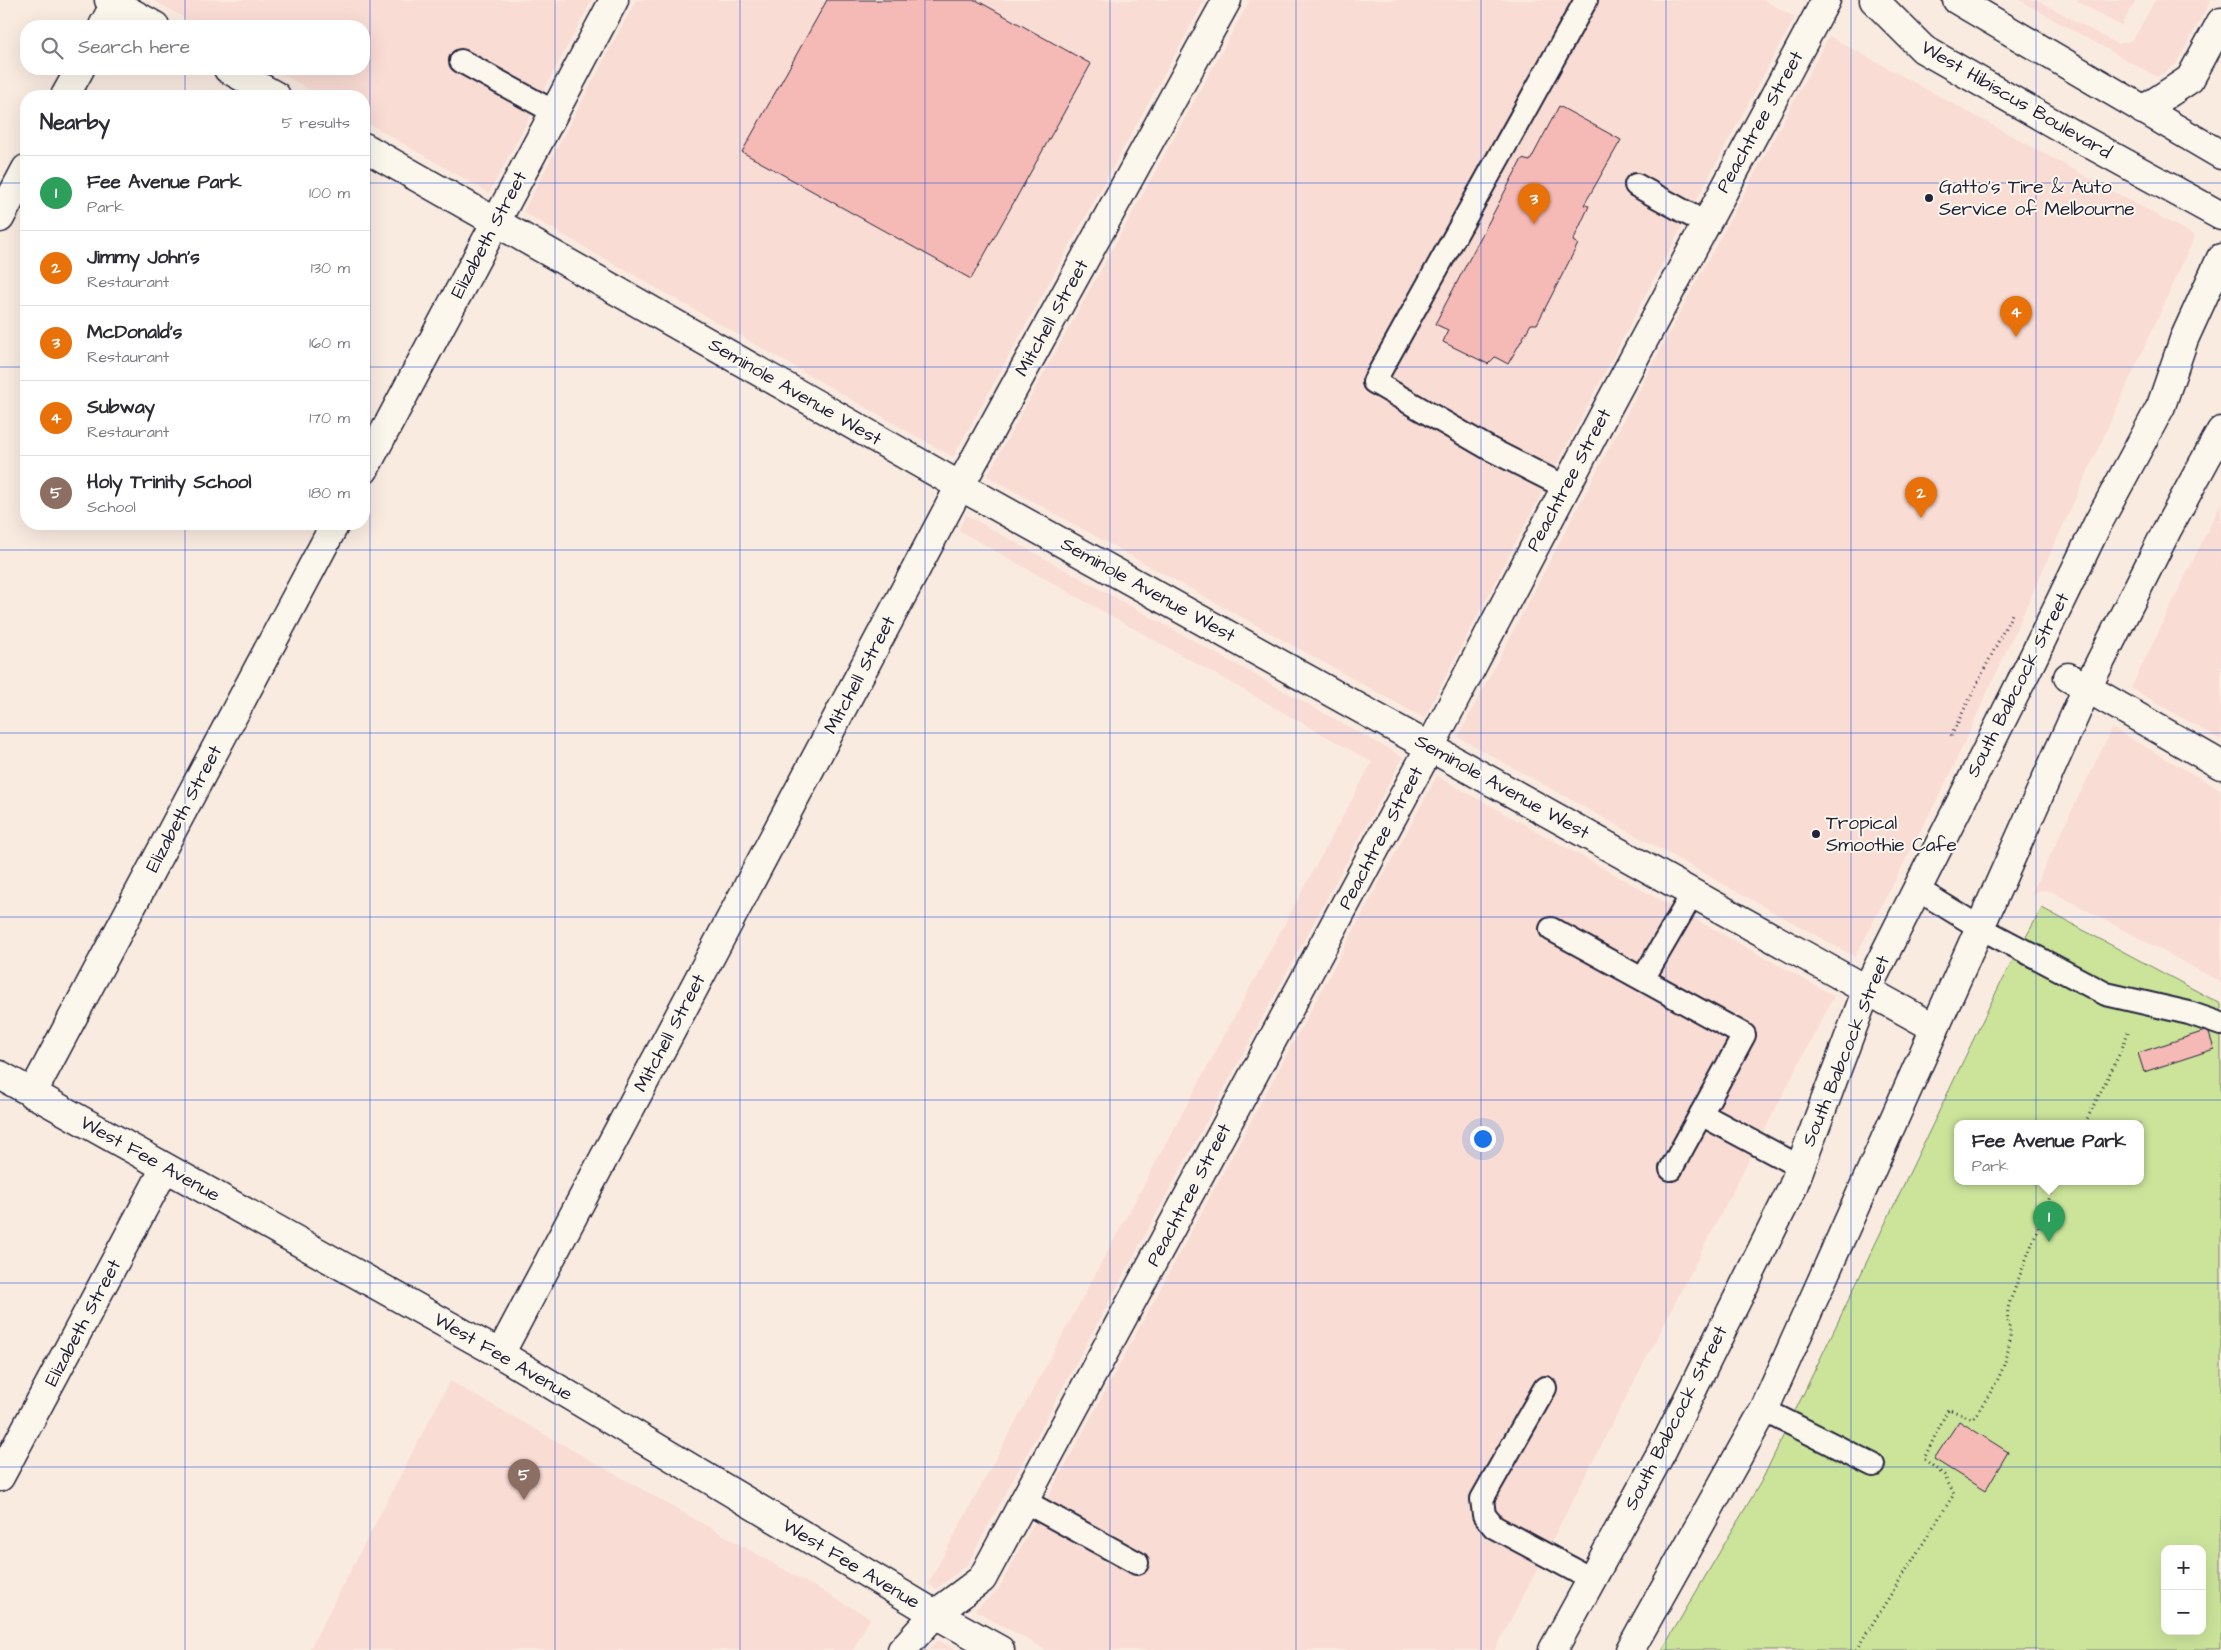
<!DOCTYPE html>
<html lang="en">
<head>
<meta charset="utf-8">
<style>
  :root { --surface:#fff; --page:#f2f2f3; --text:#2b2b33; --muted:#7c7c81; --line:#e1e1e2; --accent:#0b8043 }
  body { margin:0; font-family:"Architects Daughter",sans-serif; background:var(--page); color:var(--text) }
  .controls { position:absolute; right:15px; bottom:15px; display:grid; overflow:hidden; border-radius:10px; box-shadow:0 5px 20px #0002 }
  .controls button { width:45px; height:45px; display:grid; place-items:center; padding:0; border:0; border-bottom:1px solid var(--line); background:var(--surface); color:var(--text); font:25px sans-serif }
  .you { position:absolute; left:1482px; top:1138px; width:18px; height:18px; margin:-12px; border:4px solid #fff; border-radius:50%; background:#1a73e8; box-shadow:0 0 0 8px #1a73e833 }
  .badge { display:grid; place-items:center; width:32px; height:32px; border-radius:50%; background:var(--accent); color:#fff; font-size:16px; font-weight:700 }
  .pin { position:absolute; translate:-50% -41px; filter:drop-shadow(0 1px 2px #0008) }
  .pin::after { content:''; position:absolute; top:26px; width:18px; height:15px; background:inherit; clip-path:polygon(0 0,100% 0,50% 100%) }
  .popup { position:absolute; left:1954px; top:1120px; width:190px; height:65px; box-sizing:border-box; display:grid; place-content:center; border-radius:10px; background:var(--surface); filter:drop-shadow(0 1px 4px #0005); font-size:16px; white-space:nowrap; color:var(--muted) }
  .popup b { font-size:19px; color:var(--text) }
  .popup::after { content:''; position:absolute; left:50%; top:100%; margin-left:-10px; border:10px solid transparent; border-top-color:var(--surface) }
  .list { margin:0; padding:0; list-style:none }
  h2 { display:flex; justify-content:space-between; align-items:center; height:65px; margin:0; padding:0 20px; font-size:21px }
  h2 small { font-size:16px; font-weight:400; color:var(--muted) }
  .list li { display:grid; grid-template-columns:32px 1fr auto; gap:15px; align-items:center; box-sizing:border-box; height:75px; padding:0 20px; border-top:1px solid var(--line) }
  .list b { display:block; font-size:19px; white-space:nowrap }
  .list p { margin:0; font-size:16px; white-space:nowrap; color:var(--muted) }
  .list em { font-size:16px; font-style:normal; color:var(--muted) }
  .icon { flex:none; width:28px; height:28px; fill:none; stroke:currentColor; stroke-width:2; stroke-linecap:round; stroke-linejoin:round }
  .map { position:relative; flex:none; width:2221px; height:1650px; overflow:hidden }
  .search { position:absolute; background:var(--surface); box-shadow:0 5px 20px #0002; left:20px; top:20px; width:350px; height:55px; display:flex; align-items:center; gap:12px; box-sizing:border-box; padding:0 18px; border-radius:20px; color:var(--muted); font-size:19px }
  .panel { position:absolute; background:var(--surface); box-shadow:0 5px 20px #0002; left:20px; top:90px; width:350px; height:440px; border-radius:20px }
  .map>svg:first-child { display:block }
  .built { fill:#f9dcd4 }
  .green { fill:#cbe49a; stroke:#76836a; fill-rule:evenodd }
  .building { fill:#f6bab6; stroke:#22223b }
  .lines { fill:none; stroke-linecap:round; stroke-linejoin:round }
  .service-casing { stroke:#22223b; stroke-width:26 }
  .minor-casing { stroke:#22223b; stroke-width:31 }
  .tertiary-casing { stroke:#22223b; stroke-width:31 }
  .secondary-casing { stroke:#22223b; stroke-width:31 }
  .path { stroke:#22223b; stroke-width:3; stroke-dasharray:1 4; stroke-linecap:butt }
  .service { stroke:#fbf7ec; stroke-width:22 }
  .minor { stroke:#fbf7ec; stroke-width:28 }
  .tertiary { stroke:#fbf7ec; stroke-width:28 }
  .secondary { stroke:#fbf7ec; stroke-width:28 }
  .grid { fill:none; stroke:#1d4ed8; stroke-width:1; stroke-opacity:0.55 }
  .poi-dot { fill:#22223b; stroke:#fbf7ec; stroke-width:2 }
  .labels { text-anchor:middle; dominant-baseline:central; stroke-width:4; stroke-linejoin:round; paint-order:stroke }
  .street-label { font-size:19px; fill:#22223b; stroke:#fbf7ec }
  .poi-label { font-size:19px; fill:#22223b; stroke:#fbf7ec; text-anchor:start }
</style>
</head>
<body>
<div class="map">
<svg width="2221" height="1650" viewBox="0 0 2221 1650">
  <rect width="100%" height="100%" fill="#faebe1"/>
  <filter id="ink" filterUnits="userSpaceOnUse"><feTurbulence type="fractalNoise" baseFrequency=".02" numOctaves="2"/><feDisplacementMap in="SourceGraphic" scale="10" xChannelSelector="R" yChannelSelector="G"/><feConvolveMatrix kernelMatrix="1 2 1 2 8 2 1 2 1" color-interpolation-filters="sRGB"/></filter>
  <g filter="url(#ink)">
    <g class="built">
      <polygon points="153,0 592,0 489,193 364,121 364,96 321,96 273,69 364,69 364,26 199,26"/>
      <polygon points="636,0 1205,0 953,457 523,212"/>
      <polygon points="1250,0 1764,0 1795,17 1646,294 1424,718 987,476"/>
      <polygon points="2019,0 2037,0 2117,44 2128,42 2136,35 2155,0 2211,0 2176,64 2157,77"/>
      <polygon points="2075,0 2136,0 2121,26"/>
      <polygon points="1829,36 2195,236 1950,774 1855,957 1458,737 1680,312"/>
      <polygon points="2221,503 2221,740 2131,688"/>
      <polygon points="966,515 1403,757 967,1565 936,1589 928,1584 1372,762 958,530"/>
      <polygon points="2112,728 2221,790 2221,982 2051,891 2040,890 2031,895"/>
      <polygon points="1437,776 1834,996 1495,1650 1046,1650 974,1610 992,1596 999,1588"/>
      <polygon points="450,1381 870,1618 853,1650 309,1650"/>
      <polygon points="938,1640 956,1650 929,1650"/>
    </g>
    <path class="green" d="M2042,908L2221,1004V1650H1662L1762,1480L2002,980ZM1958,1123H2140V1181H1958ZM2165,1549H2202V1631H2165Z"/>
    <g class="building">
      <polygon points="827,0 976,0 1091,64 971,279 742,152"/>
      <polygon points="1559,106 1621,140 1584,205 1589,206 1573,241 1578,244 1537,324 1531,324 1508,364 1495,357 1488,364 1443,342 1448,330 1435,324 1522,159 1530,161"/>
      <polygon points="2208,1030 2214,1049 2144,1072 2138,1053"/>
      <polygon points="1959,1421 2008,1452 1985,1491 1934,1459"/>
    </g>
    <g class="lines">
      <g class="service-casing">
        <g id="service">
          <polyline points="461,61 554,112"/>
          <polyline points="1636,185 1705,223"/>
          <polyline points="1565,487 1490,449 1374,382 1586,0"/>
          <polyline points="1917,889 1979,927 2106,994 2189,1013 2221,1024"/>
          <polyline points="1551,929 1744,1035 1701,1114 1800,1167"/>
          <polyline points="1643,979 1693,893"/>
          <polyline points="1671,1169 1701,1114"/>
          <polyline points="1545,1388 1482,1499 1484,1515 1494,1527 1591,1579"/>
          <polyline points="1764,1410 1873,1465"/>
          <polyline points="1024,1501 1137,1563"/>
        </g>
      </g>
      <g class="minor-casing">
        <g id="minor">
          <polyline points="109,0 155,26"/>
          <polyline points="103,26 117,0"/>
          <polyline points="228,69 276,96"/>
          <polyline points="65,96 80,69"/>
          <polyline points="364,147 960,486 1935,1028"/>
          <polyline points="0,218 26,169"/>
          <polyline points="364,470 614,0"/>
          <polyline points="2068,677 2221,765"/>
          <polyline points="0,1075 500,1354 935,1614 1000,1650"/>
          <polyline points="32,1094 335,524"/>
          <polyline points="500,1354 960,486 1227,0"/>
          <polyline points="0,1477 165,1168"/>
          <polyline points="902,1650 935,1614 982,1579 1430,747 1602,418 1826,0"/>
        </g>
      </g>
      <g class="tertiary-casing">
        <g id="tertiary">
          <polyline points="1874,0 1923,49 2072,134 2221,216"/>
          <polyline points="1957,0 2221,155"/>
        </g>
      </g>
      <g class="secondary-casing">
        <g id="secondary">
          <polyline points="2143,110 2190,79 2221,22"/>
          <polyline points="1553,1650 1661,1453 1792,1189 1867,989 2033,658 2097,525 2161,406 2184,339 2221,258"/>
          <polyline points="1630,1650 1764,1410 2087,688 2168,528 2221,431"/>
        </g>
      </g>
      <g class="path">
        <polyline points="1951,736 2012,614"/>
        <polyline points="2085,1123 2121,1051 2128,1032"/>
        <path d="M1856,1650L1954,1494L1944,1475L1924,1459L1948,1409L1973,1419C1991,1392 2006,1372 2010,1339C2011,1326 2005,1320 2009,1304L2056,1181"/>
      </g>
      <use href="#service" class="service"/>
      <use href="#minor" class="minor"/>
      <use href="#tertiary" class="tertiary"/>
      <use href="#secondary" class="secondary"/>
    </g>
  </g>
  <path class="grid" d="M185,0V26M370,0V1650M555,0V1650M740,0V1650M925,0V1650M1110,0V1650M1296,0V1650M1481,0V1650M1666,0V1650M1851,0V1650M2036,0V1650M185,69V96M0,183H26M364,183H2221M0,367H26M364,367H2221M185,524V1650M0,550H2221M0,733H2221M0,917H2221M0,1100H2221M0,1283H2221M0,1467H2221"/>
  <g class="poi-dot">
    <circle cx="1929" cy="198" r="5"/>
    <circle cx="1816" cy="834" r="5"/>
  </g>
  <g class="labels">
    <g class="street-label">
      <text transform="translate(2016 100) rotate(30)">West Hibiscus Boulevard</text>
      <text transform="translate(1760 122) rotate(-61)">Peachtree Street</text>
      <text transform="translate(489 235) rotate(-62)">Elizabeth Street</text>
      <text transform="translate(1052 318) rotate(-61)">Mitchell Street</text>
      <text transform="translate(795 392) rotate(30)">Seminole Avenue West</text>
      <text transform="translate(1569 480) rotate(-62)">Peachtree Street</text>
      <text transform="translate(1148 590) rotate(29)">Seminole Avenue West</text>
      <text transform="translate(860 675) rotate(-62)">Mitchell Street</text>
      <text transform="translate(2018 685) rotate(-63)">South Babcock Street</text>
      <text transform="translate(1502 787) rotate(29)">Seminole Avenue West</text>
      <text transform="translate(184 809) rotate(-62)">Elizabeth Street</text>
      <text transform="translate(1381 838) rotate(-62)">Peachtree Street</text>
      <text transform="translate(670 1033) rotate(-62)">Mitchell Street</text>
      <text transform="translate(1846 1051) rotate(-68)">South Babcock Street</text>
      <text transform="translate(150 1159) rotate(29)">West Fee Avenue</text>
      <text transform="translate(1189 1195) rotate(-62)">Peachtree Street</text>
      <text transform="translate(83 1323) rotate(-62)">Elizabeth Street</text>
      <text transform="translate(503 1357) rotate(30)">West Fee Avenue</text>
      <text transform="translate(1676 1418) rotate(-63)">South Babcock Street</text>
      <text transform="translate(851 1564) rotate(31)">West Fee Avenue</text>
    </g>
    <g class="poi-label">
      <text x="1939" y="187">Gatto's Tire &amp; Auto<tspan x="1939" dy="22">Service of Melbourne</tspan></text>
      <text x="1826" y="823">Tropical<tspan x="1826" dy="22">Smoothie Cafe</tspan></text>
    </g>
  </g>
</svg>
<div class="controls">
<button>+</button>
<button>−</button>
</div>
<div class="you"></div>
<div class="pin badge" style="left:2049px;top:1242px;background:#2e9e5b">1</div>
<div class="popup"><b>Fee Avenue Park</b>Park</div>
<div class="pin badge" style="left:1921px;top:518px;background:#e8710a">2</div>
<div class="pin badge" style="left:1534px;top:224px;background:#e8710a">3</div>
<div class="pin badge" style="left:2016px;top:337px;background:#e8710a">4</div>
<div class="pin badge" style="left:524px;top:1500px;background:#8d6e63">5</div>
<div class="search"><svg class="icon" aria-label="search" viewBox="0 0 24 24"><circle cx="10" cy="10" r="6"/><path d="M15 15l6 6"/></svg>Search here</div>
<section class="panel">
<h2>Nearby<small>5 results</small></h2>
<ul class="list">
<li><span class="badge" style="background:#2e9e5b">1</span><div><b>Fee Avenue Park</b><p>Park</p></div><em>100 m</em></li>
<li><span class="badge" style="background:#e8710a">2</span><div><b>Jimmy John's</b><p>Restaurant</p></div><em>130 m</em></li>
<li><span class="badge" style="background:#e8710a">3</span><div><b>McDonald's</b><p>Restaurant</p></div><em>160 m</em></li>
<li><span class="badge" style="background:#e8710a">4</span><div><b>Subway</b><p>Restaurant</p></div><em>170 m</em></li>
<li><span class="badge" style="background:#8d6e63">5</span><div><b>Holy Trinity School</b><p>School</p></div><em>180 m</em></li>
</ul>
</section>
</div>
</body>
</html>
